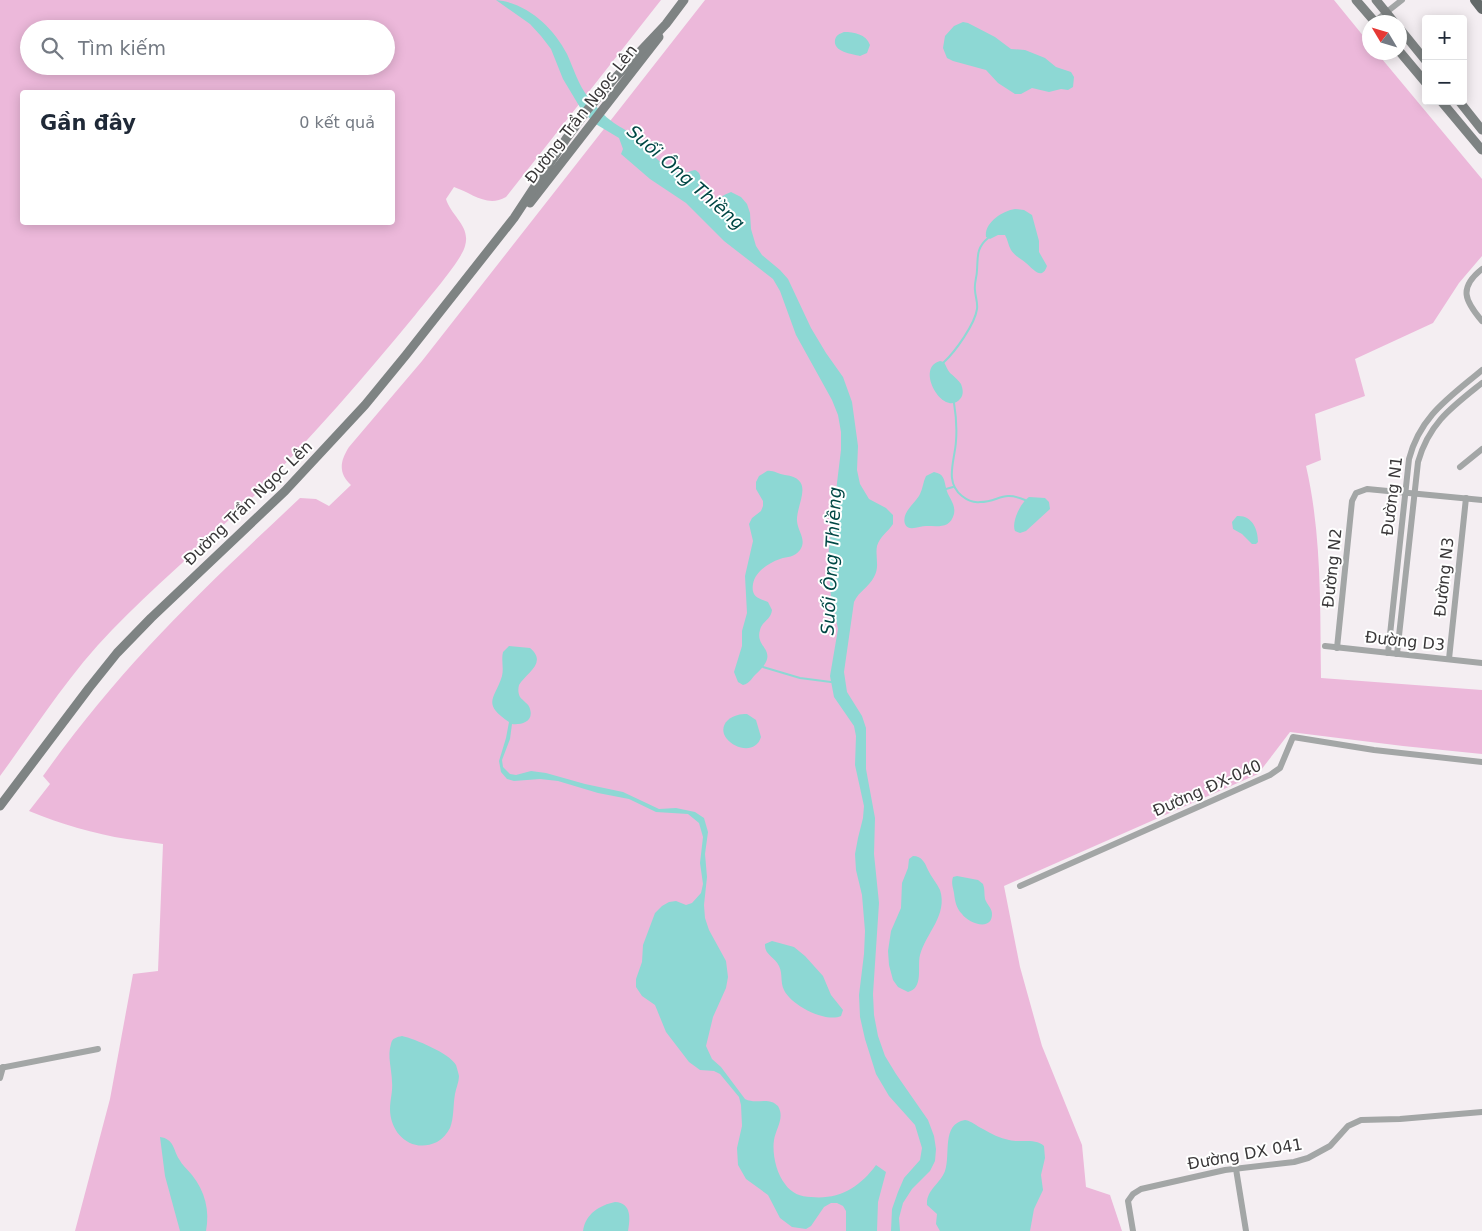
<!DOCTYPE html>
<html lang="vi">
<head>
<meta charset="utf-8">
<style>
  :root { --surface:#fff; --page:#f6f6f7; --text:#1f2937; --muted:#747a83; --line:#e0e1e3 }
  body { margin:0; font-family:"DejaVu Sans",sans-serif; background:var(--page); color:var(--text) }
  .controls { position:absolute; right:15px; top:15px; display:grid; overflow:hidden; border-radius:5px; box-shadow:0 2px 12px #0003 }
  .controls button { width:45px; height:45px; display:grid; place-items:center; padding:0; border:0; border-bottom:1px solid var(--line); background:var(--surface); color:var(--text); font:25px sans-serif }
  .compass { position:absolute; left:1362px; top:15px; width:45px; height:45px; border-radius:50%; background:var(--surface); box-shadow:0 2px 12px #0003; rotate:308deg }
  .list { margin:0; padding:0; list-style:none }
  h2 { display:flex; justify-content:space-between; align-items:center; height:65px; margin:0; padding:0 20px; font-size:21px }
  h2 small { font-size:16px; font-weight:400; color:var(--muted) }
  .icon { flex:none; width:28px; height:28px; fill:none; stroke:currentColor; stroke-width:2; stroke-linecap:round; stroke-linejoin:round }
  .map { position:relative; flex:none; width:1482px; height:1231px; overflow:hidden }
  .search { position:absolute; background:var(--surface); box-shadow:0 2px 12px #0003; left:20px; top:20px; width:375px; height:55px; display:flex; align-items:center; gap:12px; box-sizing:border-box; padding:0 18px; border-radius:28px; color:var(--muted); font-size:19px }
  .panel { position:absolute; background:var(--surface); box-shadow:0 2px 12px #0003; left:20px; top:90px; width:375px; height:135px; border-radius:5px }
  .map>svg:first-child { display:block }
  .green { fill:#ecb8da; fill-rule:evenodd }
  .water { fill:#8dd8d4 }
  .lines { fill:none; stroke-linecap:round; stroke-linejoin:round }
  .stream { stroke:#8dd8d4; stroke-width:2 }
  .street { stroke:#a3a6a6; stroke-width:6 }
  .secondary { stroke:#7e8383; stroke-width:9 }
  .primary { stroke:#646a6a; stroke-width:10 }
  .labels { text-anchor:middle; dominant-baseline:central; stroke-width:4; stroke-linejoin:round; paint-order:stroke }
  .street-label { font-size:16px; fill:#393738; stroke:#fff }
  .water-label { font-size:18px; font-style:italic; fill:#004745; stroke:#fff }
</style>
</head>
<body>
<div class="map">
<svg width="1482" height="1231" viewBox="0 0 1482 1231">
  <rect width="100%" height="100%" fill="#f4eef2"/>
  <g class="green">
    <path d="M0,0H661L506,197C487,208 472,193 454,187L446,199C451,216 471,226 465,246C462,260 426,301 416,314C365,376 312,437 256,494C209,540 158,583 112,630C69,674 36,727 0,776ZM29,29H386V66H29ZM22,92H392V222H22Z"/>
    <path d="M705,0H1334L1369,43L1370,52L1377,53L1482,179V256L1459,283L1433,323L1355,359L1365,396L1315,414L1321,460L1306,466C1322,535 1320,608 1321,678L1482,690V754L1403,746L1290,732L1258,774L1004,886L1020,967L1042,1046L1082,1145L1086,1187L1110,1195L1122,1231H75L110,1099L133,974L158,971L163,844C151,842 139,841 127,839C94,834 61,824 29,811L50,784L43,776C75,731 110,688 148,647C196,595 248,547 300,498L316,499L329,506L351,485C338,473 340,461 349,447L422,361Z"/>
  </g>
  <g class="water">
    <path d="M496,0C527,3 553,27 567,54C574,69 578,85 589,98C596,107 604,116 614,123C621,128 629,131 636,138C645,147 667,172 680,173C685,174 690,171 695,170C705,175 698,183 698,191C704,213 719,196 731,192L741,197L747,204L750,213L751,229L756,246L762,255L780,270L788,279L811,328L826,353L843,377L852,402L858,446L857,470L860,484L869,499L886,508L893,515V524C888,532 880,536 877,546C875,557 880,567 874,577C869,587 859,591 854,602L844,672L847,692L862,716L866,728V769L875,818L874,854L879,903L873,994L874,1015L878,1036L885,1056L896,1074L928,1120L934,1136L936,1149L935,1161L930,1171L912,1189L903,1203L899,1218L900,1231H891L892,1209L898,1192L904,1178L920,1160L922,1148L915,1125L889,1096L876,1074L865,1039L860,1017L859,995L864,954L865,931L862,895L856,870L855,854L858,838L863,818L864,806L855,765L856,736L854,726L834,697L830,676L838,629L831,597L828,557L841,450V432L838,415L832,400L796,335L780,291L773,279L724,241L686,203L650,179L621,154L623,149L619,138L594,123L581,109L563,79L551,49L541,36L530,24Z"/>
    <polygon points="963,22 968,23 995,37 1011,49 1025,50 1045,58 1056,67 1071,72 1074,77 1073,87 1068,90 1061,89 1049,92 1032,88 1021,94 1015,94 998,83 986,70 953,61 947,58 943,48 945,36 954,26"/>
    <path d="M844,32C854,32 866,34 870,45L867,53L860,56C852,54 833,52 835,40C836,35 839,34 844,32Z"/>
    <path d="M1015,209L1024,210L1032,215L1039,241V252L1047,266C1042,281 1033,269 1026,263C1021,259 1015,256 1011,250C1008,245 1008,240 1005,235H998L990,239L986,237C984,223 1002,211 1015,209Z"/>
    <path d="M940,361L944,362C946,366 947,369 950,373C954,376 958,380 961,384C963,389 964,395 960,399C944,418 914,368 940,361Z"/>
    <path d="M767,471C773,470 778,474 785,475C816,479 796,504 797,521C798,532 807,540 800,550C794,558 788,556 780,559C768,563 755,572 753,584C751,597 758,598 768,602L772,610C771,620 762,621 760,630C754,649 783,650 755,675C751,679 750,683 743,685L738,682L734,672L742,646V631L747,613L745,576L753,541L749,524L752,518L761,511L763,506V501L756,489V482L759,476Z"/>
    <path d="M934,472C944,474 944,479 946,488C948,498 956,503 954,514C950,529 938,526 926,526C920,526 908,532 905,524C901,512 916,503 920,494C923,488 923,482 926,476Z"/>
    <path d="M1029,497L1045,498L1049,502L1050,509L1026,531L1020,533L1015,531C1011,522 1021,502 1029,497Z"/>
    <path d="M1237,516C1252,515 1258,529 1258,542L1256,544H1252L1242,534L1233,529L1232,522Z"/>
    <path d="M509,646L530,648C548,663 526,673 519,685C518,689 518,693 520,697C523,701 529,704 530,709C534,722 521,725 512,724L510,739L502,760L503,767L510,774L516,775L531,771L546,773L585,784L623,792L659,809L676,808L695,812L704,818L708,832L705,854L707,877L704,905L705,918L709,930L726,961L728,977L726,988L713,1017L706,1046L712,1059L721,1067L745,1099C757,1105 768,1096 778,1106C785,1118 776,1128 774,1140C772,1153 776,1173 785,1184C791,1193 801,1197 811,1197C839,1200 860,1187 876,1165L886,1172L878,1202L877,1231H846V1211L843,1206L837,1203H831L824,1207L811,1226L806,1229L792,1227L780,1218L768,1195L746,1179L738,1165L737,1148L742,1126L741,1105L739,1097L720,1074L714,1071L700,1070L689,1062L666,1032L655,1005L642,996L636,987V979L642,962L643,945L655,913L662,906L669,902L676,901L686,905L692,903L701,893L703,884L700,863L703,837L699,823L688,814L656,812L629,799L598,793L558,781L540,779L514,781L507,779L501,772L499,761L506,738L509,722C481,703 495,699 502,676C504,668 501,660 503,652Z"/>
    <path d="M747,714L756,720L761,737C753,763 709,738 728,720C734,715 740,714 747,714Z"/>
    <path d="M913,856C922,856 925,863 928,870C931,877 937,883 940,890C948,915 926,933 920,955C917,967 924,988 908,992L898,987L893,980L889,965L888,951L891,931L901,908L902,883L908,868L909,859Z"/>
    <path d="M957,876L978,880L983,884C985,889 984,894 985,899C987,905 992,908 992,914C992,932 968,923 962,914C956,908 955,901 954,893C953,887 951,883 953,877Z"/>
    <path d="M772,941L794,947L805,956L823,976L831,995L843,1010L841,1016C825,1023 791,1005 784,990C780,982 783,974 779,966C775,957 764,955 765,944Z"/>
    <path d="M402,1036C415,1039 449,1053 456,1065C457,1068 458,1072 459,1076C459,1082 456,1088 455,1094C453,1105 454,1118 450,1128C447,1134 442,1139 437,1142C412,1154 390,1134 390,1109C390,1100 393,1091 392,1082C392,1070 387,1056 391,1044C392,1038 397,1037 402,1036Z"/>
    <path d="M965,1120C972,1121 976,1126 983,1129C991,1134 1000,1138 1009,1140C1020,1143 1035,1138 1044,1146L1045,1158L1041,1175L1043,1190L1034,1209L1030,1231H940L936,1224L937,1214L927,1205C926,1190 940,1184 945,1171C951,1154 941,1124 965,1120Z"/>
    <path d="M160,1137C174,1139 173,1149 179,1159C182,1165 187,1169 192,1175C205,1191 210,1211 206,1231H180L165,1176Z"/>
    <path d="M615,1202C632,1203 630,1219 628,1231H583C585,1214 600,1205 615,1202Z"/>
  </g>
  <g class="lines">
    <g class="stream">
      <path d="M944,362C955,352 975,324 977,309C978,302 975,296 975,290C974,283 977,277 977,270C978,257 976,248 988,238"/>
      <path d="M954,403C956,415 957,428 956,441C955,460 944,482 962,496C967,500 973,503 980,502C999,502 1002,490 1025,500"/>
      <polyline points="946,489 953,487"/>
      <polyline points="763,667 800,678 831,682"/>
    </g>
    <g class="street">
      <polyline points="1374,22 1402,0"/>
      <path d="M1482,269C1458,288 1465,301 1482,321"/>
      <polyline points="1460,467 1482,449"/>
      <polyline points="1325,646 1482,663"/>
      <polyline points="1337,648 1352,501 1356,493 1367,489 1482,500"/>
      <path d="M1388,653L1409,459C1420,416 1450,397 1482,370"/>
      <path d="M1397,654L1418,462C1429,423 1452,407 1482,383"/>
      <polyline points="1449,659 1466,498"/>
      <polyline points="1020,886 1270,775 1280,768 1293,737 1374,750 1482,762"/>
      <polyline points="0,1068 98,1049"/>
      <polyline points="0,1078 3,1067"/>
      <polyline points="1236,1169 1246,1231"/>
      <polyline points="1133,1231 1128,1201 1133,1194 1141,1189 1225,1170 1294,1162 1308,1158 1330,1146 1348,1126 1361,1120 1400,1119 1482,1112"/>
    </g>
    <g class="secondary">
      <polyline points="1356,0 1375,22"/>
      <polyline points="1376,0 1394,22"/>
      <polyline points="1400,29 1426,61"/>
      <polyline points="1400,52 1426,83"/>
      <polyline points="1441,101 1482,150"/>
      <polyline points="1459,101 1482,130"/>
      <polyline points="530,203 659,37"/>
      <polyline points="0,806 89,688 117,653 151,618 285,491 365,405 406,355 514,218 566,139 588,109 614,79 666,24 684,0"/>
    </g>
    <polyline class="primary" points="1475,0 1482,9"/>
  </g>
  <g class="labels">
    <g class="street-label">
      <text transform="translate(581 114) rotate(-52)">Đường Trần Ngọc Lên</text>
      <text transform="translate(1392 496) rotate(-83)">Đường N1</text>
      <text transform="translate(248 503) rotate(-44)">Đường Trần Ngọc Lên</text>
      <text transform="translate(1332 568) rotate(-84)">Đường N2</text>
      <text transform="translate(1444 577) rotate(-84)">Đường N3</text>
      <text transform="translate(1405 641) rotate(6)">Đường D3</text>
      <text transform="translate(1207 788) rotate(-24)">Đường ĐX-040</text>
      <text transform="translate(1245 1154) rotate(-10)">Đường DX 041</text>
    </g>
    <g class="water-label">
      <text transform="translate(686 177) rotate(41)">Suối Ông Thiềng</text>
      <text transform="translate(831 561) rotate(-87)">Suối Ông Thiềng</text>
    </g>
  </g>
</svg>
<div class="controls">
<button>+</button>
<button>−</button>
</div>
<svg class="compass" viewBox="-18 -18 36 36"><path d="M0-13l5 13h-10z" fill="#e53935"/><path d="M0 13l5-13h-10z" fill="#747a83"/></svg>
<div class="search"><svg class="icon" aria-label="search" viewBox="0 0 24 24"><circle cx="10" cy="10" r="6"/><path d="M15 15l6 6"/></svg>Tìm kiếm</div>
<section class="panel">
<h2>Gần đây<small>0 kết quả</small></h2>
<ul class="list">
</ul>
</section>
</div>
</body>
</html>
